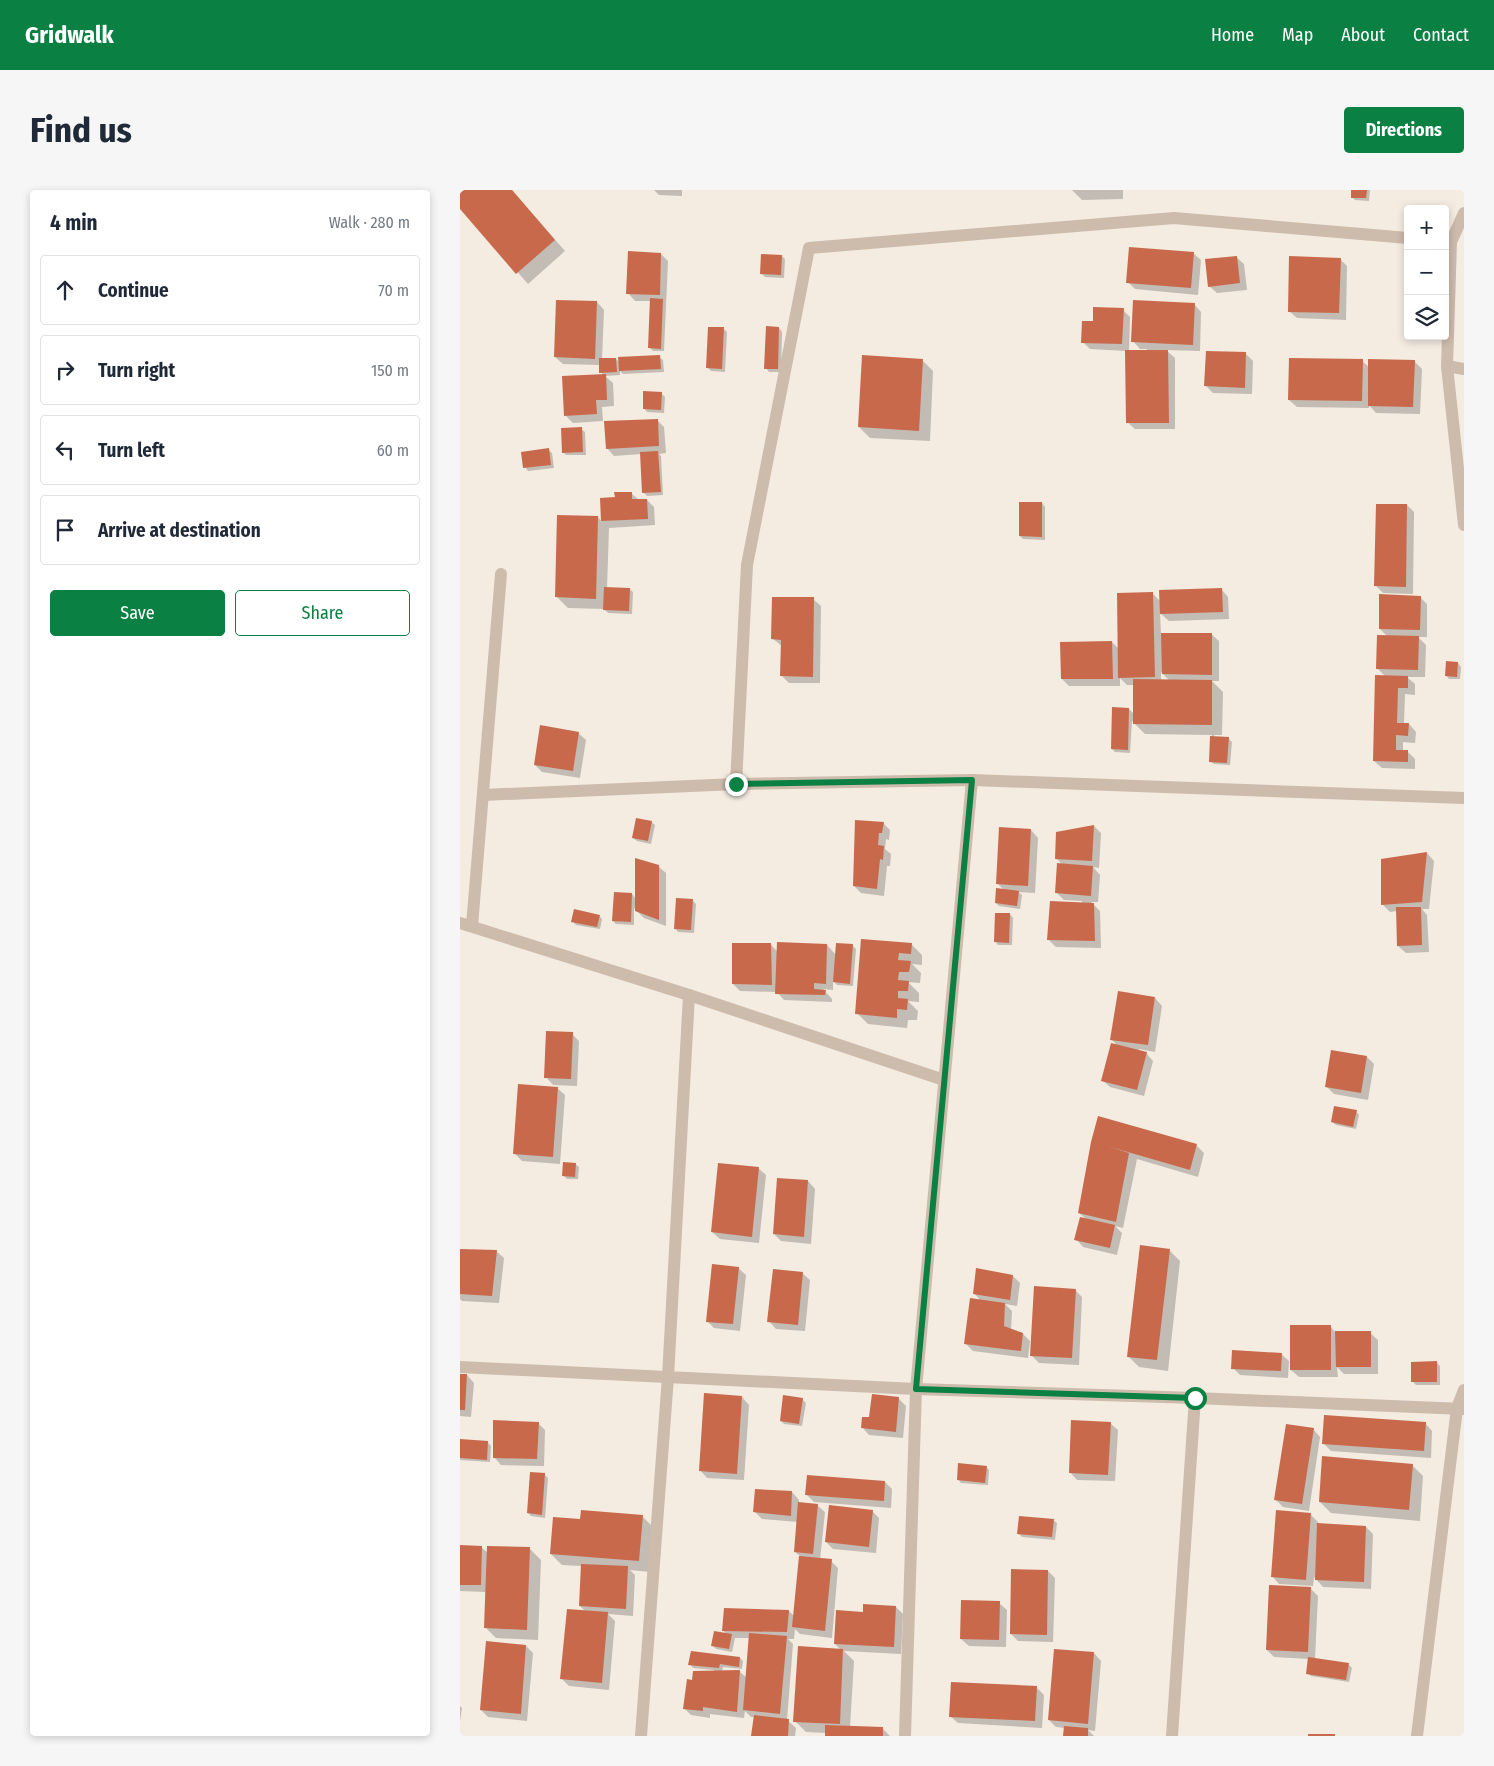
<!DOCTYPE html>
<html lang="en">
<head>
<meta charset="utf-8">
<style>
  :root { --surface:#fff; --page:#f6f6f7; --text:#1f2937; --muted:#747a83; --line:#e0e1e3; --accent:#0b8043 }
  body { margin:0; font-family:"Fira Sans Condensed",sans-serif; background:var(--page); color:var(--text) }
  .controls { position:absolute; right:15px; top:15px; display:grid; overflow:hidden; border-radius:5px; box-shadow:0 2px 8px #0003 }
  .controls button { width:45px; height:45px; display:grid; place-items:center; padding:0; border:0; border-bottom:1px solid var(--line); background:var(--surface); color:var(--text); font:25px sans-serif }
  .stop { position:absolute; width:15px; height:15px; margin:-11px; border:4px solid #0b8043; border-radius:50%; background:#fff }
  .stop.end { background:#0b8043; border-color:#fff; box-shadow:0 1px 5px #0008 }
  .list { margin:0; padding:0; list-style:none }
  h2 { display:flex; justify-content:space-between; align-items:center; height:65px; margin:0; padding:0 20px; font-size:21px }
  h2 small { font-size:16px; font-weight:400; color:var(--muted) }
  .list li { display:grid; grid-template-columns:32px 1fr auto; gap:15px; align-items:center; box-sizing:border-box; height:70px; margin:0 10px 10px; padding:0 10px; border:1px solid var(--line); border-radius:5px }
  .list b { display:block; font-size:19px; white-space:nowrap }
  .list em { font-size:16px; font-style:normal; color:var(--muted) }
  .actions { display:flex; gap:10px; padding:15px 20px }
  .actions a { flex:1; padding:11px 0; border:1px solid var(--accent); border-radius:5px; text-align:center; font-size:18px; color:var(--accent) }
  .actions .main { background:var(--accent); color:#fff }
  .icon { flex:none; width:28px; height:28px; fill:none; stroke:currentColor; stroke-width:2; stroke-linecap:round; stroke-linejoin:round }
  .map { position:relative; flex:none; width:1004px; height:1546px; overflow:hidden; border-radius:5px }
  header { display:flex; align-items:center; gap:30px; box-sizing:border-box; height:70px; padding:0 25px; background:var(--accent); color:#fff }
  header strong { font-size:24px }
  nav { display:flex; gap:28px; margin-inline-start:auto; font-size:18px }
  .intro { display:flex; align-items:center; justify-content:space-between; box-sizing:border-box; height:120px; padding:0 30px }
  h1 { margin:0; font-size:35px }
  .button { padding:12px 22px; border-radius:5px; background:var(--accent); color:#fff; font-size:18px; font-weight:700 }
  main { display:flex; gap:30px; padding:0 30px }
  aside { flex:1; background:var(--surface); border-radius:5px; box-shadow:0 2px 8px #0003 }
  .map>svg:first-child { display:block }
  .shadow { fill:#0003; fill-rule:evenodd }
  .building { fill:#c8694b }
  .lines { fill:none; stroke-linecap:round; stroke-linejoin:round }
  .street { stroke:#cdbbac; stroke-width:12 }
  .route { stroke:#0b8043; stroke-width:6 }
</style>
</head>
<body>
<header>
<strong>Gridwalk</strong>
<nav><a>Home</a><a>Map</a><a>About</a><a>Contact</a></nav>
</header>
<div class="intro"><h1>Find us</h1><a class="button">Directions</a></div>
<main>
<aside>
<h2>4 min<small>Walk · 280 m</small></h2>
<ul class="list">
<li><svg class="icon" aria-label="ahead" viewBox="0 0 24 24"><path d="M12 20V5M6 11l6-6 6 6"/></svg><div><b>Continue</b></div><em>70 m</em></li>
<li><svg class="icon" aria-label="right" viewBox="0 0 24 24"><path d="M7 20v-9h11M14 6l5 5-5 5"/></svg><div><b>Turn right</b></div><em>150 m</em></li>
<li><svg class="icon" aria-label="left" viewBox="0 0 24 24"><path d="M17 20v-9H6M10 6l-5 5 5 5"/></svg><div><b>Turn left</b></div><em>60 m</em></li>
<li><svg class="icon" aria-label="arrive" viewBox="0 0 24 24"><path d="M6 21V4h12l-3 4 3 4H6"/></svg><div><b>Arrive at destination</b></div></li>
</ul>
<div class="actions"><a class="main">Save</a><a>Share</a></div>
</aside>
<div class="map">
<svg width="1004" height="1546" viewBox="0 0 1004 1546">
  <rect width="100%" height="100%" fill="#f4ebe1"/>
  <g class="shadow">
    <polygon points="6,0 52,0 105,61 68,94 0,17 0,5"/>
    <polygon points="194,0 222,0 222,6 199,5"/>
    <polygon points="612,0 663,0 663,9 622,10"/>
    <polygon points="892,0 910,0 909,11 895,10 892,7"/>
    <polygon points="733,63 741,70 738,105 675,99 668,92"/>
    <polygon points="201,64 208,71 204,161 193,161 189,157 191,111 175,111 168,103"/>
    <polygon points="322,66 325,69 324,88 305,87 301,83"/>
    <polygon points="776,67 784,74 787,100 757,103 749,96"/>
    <polygon points="880,69 887,76 886,130 837,128 829,121"/>
    <polygon points="137,112 144,120 142,169 156,169 160,173 199,167 203,170 204,182 163,184 160,181 160,185 145,186 153,193 154,216 142,217 143,231 113,233 106,226 144,186 141,182 140,175 103,174 95,167"/>
    <polygon points="734,114 741,122 740,161 706,160 715,168 715,239 675,239 667,232 666,161 630,159 623,152 634,133 663,120 670,127 669,161 687,161 687,159 680,159 673,151"/>
    <polygon points="319,138 322,142 321,182 309,182 306,178"/>
    <polygon points="264,139 267,142 265,182 251,181 248,178"/>
    <polygon points="785,163 793,171 792,204 753,203 746,196"/>
    <polygon points="462,170 473,181 470,251 410,248 399,237"/>
    <polygon points="902,171 910,178 954,171 962,179 960,224 916,223 909,215 909,218 837,217 829,210"/>
    <polygon points="201,203 205,207 204,223 187,222 184,218"/>
    <polygon points="197,230 204,237 206,263 199,264 201,266 203,305 187,306 183,302 181,264 154,266 147,258"/>
    <polygon points="121,239 125,242 126,265 106,265 103,262"/>
    <polygon points="88,260 92,263 94,278 68,281 65,277"/>
    <polygon points="171,303 179,310 187,310 194,317 195,335 149,338 147,398 169,399 173,402 172,424 148,423 144,419 108,418 96,406 138,327 142,332 141,309 156,309"/>
    <polygon points="582,313 585,317 585,350 563,349 560,346"/>
    <polygon points="947,315 954,322 953,404 923,403 916,396"/>
    <path d="M761,399L768,407L769,429L709,431L700,423L701,444H751L759,451V491H752L763,502L762,545H754V547L768,548L772,552L770,575L754,574L750,571L752,545L685,544L672,531L670,563L655,562L652,559L669,519L674,524V495H667L660,488V496H609L602,489L652,452L659,459L693,404L701,412ZM701,482L710,491H701Z"/>
    <polygon points="960,407 967,414 967,447 958,447 966,455 965,487 947,487 955,494 955,505 945,504 944,534 949,534 956,542 955,553 943,552 943,562 948,562 955,569 955,579 922,578 914,571 926,487 918,479 928,447 920,439"/>
    <polygon points="353,409 361,416 360,493 329,493 322,486 322,456 313,449"/>
    <polygon points="998,473 1001,477 1000,489 989,489 986,485"/>
    <polygon points="118,543 126,550 120,588 82,582 75,575"/>
    <polygon points="191,632 195,635 191,654 177,651 173,648"/>
    <polygon points="423,633 430,640 429,650 426,649 425,659 431,664 430,676 427,676 424,706 401,703 394,696"/>
    <polygon points="634,636 641,643 639,678 633,677 640,685 638,712 631,712 640,721 641,758 596,757 589,750 622,713 622,711 604,710 597,703 603,675 596,668"/>
    <polygon points="571,640 578,648 575,703 558,702 562,705 560,719 539,716 536,713 544,700 537,693"/>
    <polygon points="967,663 974,671 969,719 962,719 967,725 969,762 946,763 938,756 937,721 930,722 922,714"/>
    <polygon points="198,676 206,683 206,736 184,728 174,718 174,735 156,734 153,731 172,704 176,709"/>
    <polygon points="233,711 236,714 234,743 218,742 215,738"/>
    <polygon points="550,724 553,728 552,755 538,755 535,751"/>
    <polygon points="139,726 142,729 140,739 116,735 112,731"/>
    <polygon points="402,750 451,754 462,765 462,775 452,774 461,783 460,793 448,792 459,803 459,812 448,811 458,821 457,830 448,830 447,838 408,834 397,823"/>
    <polygon points="311,755 318,762 367,755 376,765 393,756 396,759 393,796 377,795 373,791 373,800 363,799 372,809 372,812 324,810 317,802 280,801 273,794"/>
    <polygon points="695,808 702,816 695,862 679,859 678,861 686,863 693,871 684,906 650,897 642,890 658,856 651,849"/>
    <polygon points="112,844 119,851 117,896 93,895 86,887"/>
    <polygon points="907,867 914,874 908,910 874,904 866,896"/>
    <polygon points="97,898 105,905 100,974 62,971 55,964"/>
    <polygon points="896,921 899,925 896,939 876,935 872,932"/>
    <polygon points="639,927 737,956 744,963 738,987 677,969 663,1038 655,1036 662,1043 657,1065 623,1057 616,1049 626,1029 619,1023"/>
    <polygon points="115,974 119,977 118,989 107,989 103,985"/>
    <polygon points="298,978 306,985 299,1053 260,1049 252,1042"/>
    <polygon points="348,991 355,999 351,1054 321,1051 314,1044"/>
    <polygon points="709,1060 720,1071 708,1181 679,1177 668,1166"/>
    <polygon points="0,1061 36,1061 44,1068 39,1113 2,1111 0,1109"/>
    <polygon points="278,1078 286,1085 280,1141 254,1138 247,1131"/>
    <polygon points="342,1083 350,1090 345,1141 316,1139 309,1131"/>
    <polygon points="553,1086 560,1093 557,1116 545,1114 552,1121 551,1140 563,1144 570,1151 568,1168 513,1161 506,1154 521,1111 514,1103"/>
    <polygon points="615,1100 622,1107 619,1175 579,1173 572,1166"/>
    <polygon points="870,1136 876,1143 910,1143 918,1150 918,1184 884,1184 877,1177 878,1187 839,1187 831,1180"/>
    <polygon points="821,1164 829,1171 828,1188 780,1185 773,1178"/>
    <polygon points="977,1173 980,1176 980,1195 956,1195 953,1192"/>
    <polygon points="0,1185 7,1185 14,1193 11,1227 0,1226"/>
    <polygon points="413,1206 439,1209 446,1216 443,1248 409,1245 402,1237 410,1229"/>
    <polygon points="282,1207 289,1215 284,1290 247,1288 240,1280"/>
    <polygon points="342,1209 346,1213 342,1236 324,1234 321,1231"/>
    <polygon points="78,1233 85,1240 84,1276 41,1275 34,1267"/>
    <polygon points="650,1233 658,1240 655,1291 617,1290 610,1282"/>
    <polygon points="965,1233 972,1241 971,1268 871,1261 864,1254"/>
    <polygon points="853,1239 860,1247 849,1321 823,1317 816,1310"/>
    <polygon points="0,1251 28,1253 31,1256 30,1272 0,1270"/>
    <polygon points="952,1275 963,1286 960,1331 871,1323 860,1312"/>
    <polygon points="526,1277 529,1280 528,1295 501,1293 498,1289"/>
    <polygon points="84,1284 88,1288 85,1328 71,1326 68,1323"/>
    <polygon points="425,1292 432,1299 431,1318 354,1312 347,1305"/>
    <polygon points="332,1302 339,1310 339,1313 357,1315 365,1322 360,1370 371,1371 378,1378 372,1448 340,1444 335,1439 334,1449 328,1449 333,1454 327,1530 336,1538 335,1546 292,1546 294,1527 291,1527 285,1521 284,1528 250,1524 250,1528 231,1525 224,1518 233,1491 254,1482 254,1480 233,1478 230,1474 280,1468 283,1471 282,1479 263,1477 262,1482 280,1482 287,1488 290,1448 275,1448 272,1462 256,1459 252,1455 267,1445 263,1440 329,1421 334,1426 340,1366 335,1362 338,1332 302,1329 295,1322"/>
    <polygon points="412,1321 419,1328 416,1363 373,1359 366,1352"/>
    <polygon points="851,1325 858,1332 858,1335 906,1337 913,1344 911,1399 863,1397 854,1387 853,1396 819,1394 812,1386"/>
    <polygon points="182,1326 193,1337 190,1382 170,1380 175,1385 173,1426 148,1424 155,1431 149,1500 109,1496 102,1489 126,1422 120,1416 122,1376 102,1375 91,1364 121,1331"/>
    <polygon points="593,1330 597,1333 595,1350 562,1347 559,1344"/>
    <polygon points="0,1356 21,1357 28,1363 70,1359 81,1370 78,1450 36,1448 25,1437 26,1402 0,1401"/>
    <polygon points="588,1381 595,1388 593,1452 558,1451 551,1444"/>
    <polygon points="851,1399 858,1406 855,1469 888,1474 892,1478 889,1492 851,1486 847,1483 849,1469 814,1467 807,1460"/>
    <polygon points="539,1413 547,1420 546,1457 509,1456 501,1449"/>
    <polygon points="436,1417 443,1424 441,1464 384,1461 394,1471 390,1537 422,1538 430,1546 366,1546 366,1543 346,1542 335,1531 381,1460 375,1454 404,1423"/>
    <polygon points="66,1456 73,1463 67,1531 28,1527 21,1520"/>
    <polygon points="634,1463 641,1471 635,1541 628,1540 634,1546 605,1546 605,1538 596,1537 589,1530"/>
    <polygon points="577,1498 584,1505 582,1538 498,1533 490,1526"/>
    <polygon points="0,1516 2,1518 0,1531"/>
  </g>
  <g class="building">
    <polygon points="4,0 52,0 95,50 56,84 0,19 0,3"/>
    <polygon points="891,0 907,0 906,8 891,8"/>
    <polygon points="669,57 734,62 731,98 666,93"/>
    <polygon points="168,61 201,63 200,105 166,104"/>
    <polygon points="301,64 322,65 321,85 300,84"/>
    <polygon points="777,66 780,93 748,97 745,69"/>
    <polygon points="829,66 881,68 879,123 828,122"/>
    <polygon points="190,108 203,109 201,159 188,158"/>
    <polygon points="96,110 137,111 135,169 94,167"/>
    <polygon points="673,110 735,113 733,155 671,152"/>
    <polygon points="633,117 664,118 662,154 621,153 622,131 633,131"/>
    <polygon points="306,136 319,137 318,179 304,179"/>
    <polygon points="248,137 264,137 262,179 246,178"/>
    <polygon points="665,160 708,160 709,233 666,233"/>
    <polygon points="746,161 786,162 785,198 744,196"/>
    <polygon points="200,165 201,179 159,181 158,167"/>
    <polygon points="402,165 463,169 459,241 398,237"/>
    <polygon points="139,168 156,168 157,182 139,183"/>
    <polygon points="829,168 903,169 902,211 828,210"/>
    <polygon points="908,169 955,170 953,217 908,216"/>
    <polygon points="146,184 147,210 136,210 137,224 104,226 102,186"/>
    <polygon points="183,201 202,202 201,220 183,219"/>
    <polygon points="198,229 199,256 146,259 144,231"/>
    <polygon points="122,237 123,262 102,263 101,238"/>
    <polygon points="89,258 91,275 63,278 61,262"/>
    <polygon points="198,261 201,302 182,303 180,262"/>
    <polygon points="154,302 172,302 172,309 187,309 188,329 141,331 140,308 155,307"/>
    <polygon points="559,312 582,312 582,347 559,346"/>
    <polygon points="916,314 947,314 946,397 914,396"/>
    <polygon points="97,325 138,326 136,409 95,407"/>
    <polygon points="144,397 170,398 169,421 143,420"/>
    <polygon points="762,398 763,422 700,424 699,400"/>
    <polygon points="693,402 695,487 658,488 657,403"/>
    <polygon points="919,404 961,406 960,440 919,439"/>
    <polygon points="312,407 354,407 353,487 320,486 321,450 311,449"/>
    <polygon points="701,443 752,443 752,485 702,484"/>
    <polygon points="917,445 959,446 958,480 916,479"/>
    <polygon points="652,451 653,489 601,489 600,452"/>
    <polygon points="986,471 998,472 997,487 985,486"/>
    <polygon points="915,485 948,486 948,498 938,498 937,533 949,533 948,546 936,545 936,560 948,560 948,572 913,571"/>
    <polygon points="673,489 752,490 752,535 673,534"/>
    <polygon points="652,517 669,518 668,560 651,559"/>
    <polygon points="80,535 119,542 113,581 74,575"/>
    <polygon points="750,546 769,547 767,573 749,572"/>
    <polygon points="176,628 192,631 188,651 172,648"/>
    <polygon points="395,630 424,632 422,643 419,643 418,655 424,656 423,670 420,669 417,699 393,696"/>
    <polygon points="634,635 632,671 595,669 596,642"/>
    <polygon points="539,637 571,639 568,696 536,694"/>
    <polygon points="967,662 962,712 921,715 921,669"/>
    <polygon points="175,668 199,675 199,730 175,721"/>
    <polygon points="597,673 633,676 631,706 595,703"/>
    <polygon points="536,698 559,701 557,716 535,713"/>
    <polygon points="154,702 172,703 171,732 152,731"/>
    <polygon points="216,708 233,709 231,740 214,739"/>
    <polygon points="590,711 634,713 635,751 587,750"/>
    <polygon points="936,717 961,717 962,755 937,756"/>
    <polygon points="114,719 140,725 137,737 111,732"/>
    <polygon points="535,723 550,723 549,753 534,752"/>
    <polygon points="401,749 452,753 451,764 439,763 438,770 451,771 449,782 439,782 438,790 449,791 448,801 438,801 438,808 448,809 447,820 437,819 437,828 395,824"/>
    <polygon points="317,752 367,754 366,794 354,793 354,799 366,800 365,805 315,804"/>
    <polygon points="272,753 311,753 312,795 272,794"/>
    <polygon points="376,753 393,754 390,794 373,792"/>
    <polygon points="658,801 695,807 688,855 650,850"/>
    <polygon points="86,841 113,842 111,889 84,888"/>
    <polygon points="651,853 687,862 677,900 641,891"/>
    <polygon points="871,860 907,866 901,903 865,897"/>
    <polygon points="58,894 98,897 93,967 53,964"/>
    <polygon points="874,916 897,920 893,937 871,932"/>
    <polygon points="638,926 737,954 730,980 647,956 669,963 656,1032 618,1023 631,952"/>
    <polygon points="103,972 116,973 115,987 102,986"/>
    <polygon points="258,973 299,977 292,1047 251,1042"/>
    <polygon points="317,988 348,990 344,1047 313,1044"/>
    <polygon points="620,1027 655,1035 650,1058 614,1050"/>
    <polygon points="680,1055 710,1059 697,1170 667,1167"/>
    <polygon points="0,1059 37,1060 32,1106 0,1104"/>
    <polygon points="252,1074 279,1077 273,1134 246,1132"/>
    <polygon points="516,1078 553,1085 550,1110 513,1104"/>
    <polygon points="313,1079 343,1082 338,1135 307,1132"/>
    <polygon points="574,1096 616,1099 612,1168 570,1166"/>
    <polygon points="510,1108 545,1113 544,1136 563,1143 561,1161 504,1154"/>
    <rect x="830" y="1135" width="41" height="45"/>
    <polygon points="875,1141 911,1141 911,1177 876,1177"/>
    <polygon points="772,1160 822,1163 821,1181 771,1179"/>
    <polygon points="977,1171 977,1192 951,1192 951,1172"/>
    <polygon points="0,1184 7,1184 5,1220 0,1220"/>
    <polygon points="244,1203 282,1206 277,1284 239,1281"/>
    <polygon points="412,1204 439,1207 436,1242 401,1238 402,1227 409,1227"/>
    <polygon points="323,1205 343,1208 339,1234 320,1231"/>
    <polygon points="864,1225 966,1232 964,1261 862,1254"/>
    <polygon points="33,1230 79,1232 77,1269 33,1268"/>
    <polygon points="611,1230 651,1232 648,1285 609,1283"/>
    <polygon points="826,1234 854,1238 842,1314 814,1310"/>
    <polygon points="0,1249 28,1251 27,1270 0,1268"/>
    <polygon points="862,1266 953,1274 949,1320 859,1312"/>
    <polygon points="498,1273 527,1276 525,1293 497,1290"/>
    <polygon points="70,1282 85,1283 82,1325 67,1323"/>
    <polygon points="347,1285 425,1291 424,1311 345,1305"/>
    <polygon points="295,1299 332,1301 331,1326 293,1322"/>
    <polygon points="338,1312 358,1314 353,1364 334,1362"/>
    <polygon points="369,1315 413,1320 409,1357 365,1352"/>
    <polygon points="121,1320 183,1325 179,1371 90,1364 93,1327 120,1329"/>
    <polygon points="816,1320 851,1323 846,1390 811,1387"/>
    <polygon points="559,1326 594,1329 592,1347 557,1344"/>
    <polygon points="857,1333 906,1336 904,1392 855,1390"/>
    <polygon points="0,1355 22,1356 21,1395 0,1395"/>
    <polygon points="27,1356 70,1357 67,1440 24,1438"/>
    <polygon points="339,1366 372,1369 365,1441 332,1437"/>
    <polygon points="121,1374 168,1376 166,1419 119,1416"/>
    <polygon points="551,1379 588,1380 587,1445 550,1444"/>
    <polygon points="809,1395 851,1397 848,1462 806,1460"/>
    <polygon points="501,1410 540,1411 539,1450 500,1449"/>
    <polygon points="403,1414 436,1416 434,1457 374,1454 376,1420 403,1422"/>
    <polygon points="264,1418 329,1420 327,1442 262,1441"/>
    <polygon points="107,1419 148,1422 142,1493 100,1489"/>
    <polygon points="254,1441 272,1444 269,1459 251,1456"/>
    <polygon points="289,1443 327,1446 320,1524 283,1520"/>
    <polygon points="26,1451 66,1455 61,1524 20,1520"/>
    <polygon points="338,1456 383,1459 380,1534 333,1532"/>
    <polygon points="594,1459 634,1462 628,1534 588,1530"/>
    <polygon points="231,1461 280,1467 279,1477 260,1474 259,1478 228,1475"/>
    <polygon points="848,1467 889,1473 886,1490 846,1484"/>
    <polygon points="280,1480 277,1522 243,1517 243,1521 223,1519 227,1489 232,1490 233,1481"/>
    <polygon points="491,1492 577,1496 575,1531 489,1527"/>
    <polygon points="294,1525 329,1529 328,1546 291,1546"/>
    <polygon points="365,1535 423,1537 423,1546 365,1546"/>
    <polygon points="604,1536 628,1538 628,1546 603,1546"/>
    <rect x="848" y="1544" width="27" height="2"/>
  </g>
  <g class="lines">
    <g class="street">
      <polyline points="1004,23 991,52 987,176 1004,335"/>
      <polyline points="987,176 1004,179"/>
      <polyline points="276,594 287,375 349,58 714,28 948,48"/>
      <polyline points="23,605 276,594 512,590 1004,608"/>
      <polyline points="0,733 229,805 484,890"/>
      <polyline points="12,736 41,384"/>
      <polyline points="0,1177 456,1199 735,1208 1004,1219"/>
      <polyline points="181,1546 208,1187 229,805"/>
      <polyline points="445,1546 456,1199 512,590"/>
      <polyline points="712,1546 735,1208"/>
      <polyline points="957,1546 997,1218 1004,1200"/>
    </g>
  </g>
  <g class="lines">
    <polyline class="route" points="276,594 512,590 456,1199 735,1208"/>
  </g>
</svg>
<div class="controls">
<button>+</button>
<button>−</button>
<button><svg class="icon" aria-label="layers" viewBox="0 0 24 24"><path d="M12 4l9 5-9 5-9-5zM3 14l9 5 9-5"/></svg></button>
</div>
<div class="stop" style="left:735px;top:1208px"></div>
<div class="stop end" style="left:276px;top:594px"></div>
</div>
</main>
</body>
</html>
